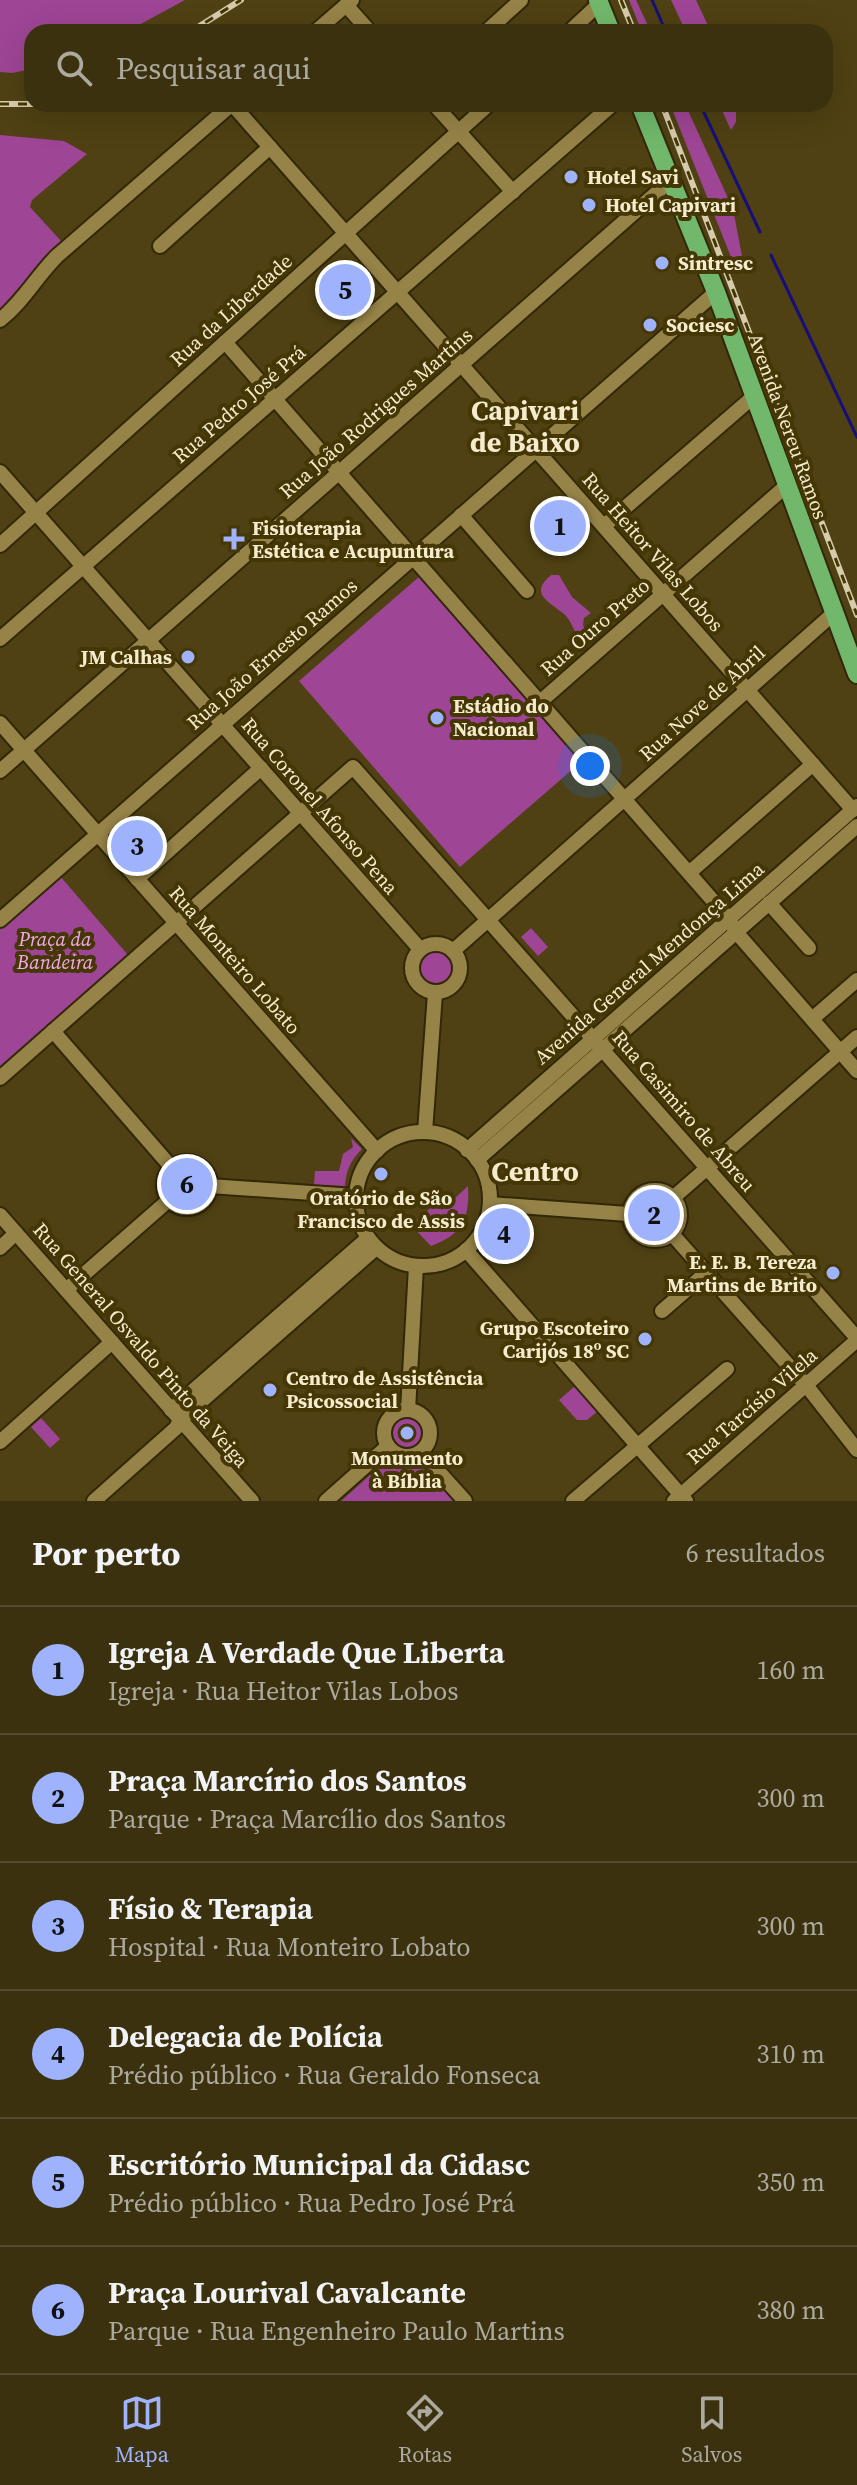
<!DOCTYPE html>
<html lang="pt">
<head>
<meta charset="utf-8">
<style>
  :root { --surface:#3b310e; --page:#423917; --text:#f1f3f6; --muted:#aca99e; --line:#544c2e; --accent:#9fb3fd }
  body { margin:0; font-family:"Source Serif 4",serif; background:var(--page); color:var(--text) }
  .you { position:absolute; left:590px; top:766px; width:28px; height:28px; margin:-20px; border:6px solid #fff; border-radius:50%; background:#1a73e8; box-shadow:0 0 0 12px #1a73e833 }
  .badge { display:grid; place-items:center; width:52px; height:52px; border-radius:50%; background:var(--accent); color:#111; font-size:26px; font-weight:700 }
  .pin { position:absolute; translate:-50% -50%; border:4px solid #fff; box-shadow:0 2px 8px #0006 }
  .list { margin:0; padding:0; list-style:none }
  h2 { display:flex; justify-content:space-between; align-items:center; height:104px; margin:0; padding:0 32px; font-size:34px }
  h2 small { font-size:26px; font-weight:400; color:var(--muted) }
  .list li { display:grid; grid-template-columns:52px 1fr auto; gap:24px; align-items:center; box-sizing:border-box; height:128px; padding:0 32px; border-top:2px solid var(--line) }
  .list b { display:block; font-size:30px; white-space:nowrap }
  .list p { margin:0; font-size:26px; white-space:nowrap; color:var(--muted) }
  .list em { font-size:26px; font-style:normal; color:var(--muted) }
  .icon { flex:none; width:44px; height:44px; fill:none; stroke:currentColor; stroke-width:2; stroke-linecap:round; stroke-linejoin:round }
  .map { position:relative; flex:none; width:857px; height:1501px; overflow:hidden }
  .search { position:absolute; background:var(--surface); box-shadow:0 8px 32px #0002; left:24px; right:24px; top:24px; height:88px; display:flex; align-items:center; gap:20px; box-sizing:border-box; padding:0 28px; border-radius:24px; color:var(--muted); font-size:30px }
  .sheet { height:872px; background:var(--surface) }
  nav { display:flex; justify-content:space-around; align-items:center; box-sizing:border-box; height:112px; border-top:2px solid var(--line); background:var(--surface); font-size:22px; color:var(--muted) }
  nav a { display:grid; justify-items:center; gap:4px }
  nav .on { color:var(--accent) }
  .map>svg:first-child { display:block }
  .green { fill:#9e4595 }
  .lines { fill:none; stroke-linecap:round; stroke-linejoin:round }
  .stream { stroke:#170e7a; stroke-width:3 }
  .minor-casing { stroke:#322808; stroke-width:18 }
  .major-casing { stroke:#322808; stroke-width:22 }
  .minor { stroke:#968347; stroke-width:14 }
  .major { stroke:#71b86c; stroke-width:18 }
  .rail-casing { stroke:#d6ccab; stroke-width:6 }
  .rail { stroke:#453705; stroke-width:3; stroke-dasharray:9; stroke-linecap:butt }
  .poi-dot { fill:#9fb3fd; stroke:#453705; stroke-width:3 }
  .labels { text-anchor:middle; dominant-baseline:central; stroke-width:8; stroke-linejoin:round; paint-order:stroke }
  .poi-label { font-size:20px; font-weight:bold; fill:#f5ebcd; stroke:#453705; text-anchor:start }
  .street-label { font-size:20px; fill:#f5ebcd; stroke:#453705 }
  .park-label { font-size:20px; font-style:italic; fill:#f3a9e9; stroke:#453705 }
  .district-label { font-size:28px; font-weight:bold; fill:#f5ebcd; stroke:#453705 }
</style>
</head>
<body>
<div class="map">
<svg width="857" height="1501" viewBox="0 0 857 1501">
  <rect width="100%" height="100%" fill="#4f4113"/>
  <g class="green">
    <polygon points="0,0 185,0 126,32 32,32 32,69 12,73 0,72"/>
    <polygon points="629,0 636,0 651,32 642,32"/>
    <polygon points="671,0 696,0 711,32 686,32"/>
    <polygon points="670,104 685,104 733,209 742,256 733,262"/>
    <polygon points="719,104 736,104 736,122 731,130"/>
    <polygon points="0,135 64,141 87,154 32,200 30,207 61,241 0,310"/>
    <path d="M551,575H559L572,597L591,613L584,618L583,625L589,639L581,641C574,633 572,621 564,614C550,602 528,594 551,575Z"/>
    <polygon points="420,576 581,762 460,867 299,681"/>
    <polygon points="60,876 128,955 0,1067 0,929"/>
    <polygon points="531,928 548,947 538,956 521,937"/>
    <circle cx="436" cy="968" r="16"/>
    <path d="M351,1138L362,1149C351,1160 346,1170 345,1186L314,1185L315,1171H339L343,1154L353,1147Z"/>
    <circle cx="187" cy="1185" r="15"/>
    <path d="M468,1186C470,1218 462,1235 431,1246L411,1225L435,1204L442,1210Z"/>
    <circle cx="654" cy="1215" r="16"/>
    <polygon points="575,1386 598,1411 587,1420 577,1420 559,1400"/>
    <polygon points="41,1418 60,1439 50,1448 31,1427"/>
    <circle cx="407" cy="1433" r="14"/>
    <polygon points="387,1460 419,1460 453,1501 341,1501"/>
  </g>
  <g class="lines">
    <g class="stream">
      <polyline points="652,0 666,32"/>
      <polyline points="700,104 760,232"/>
      <polyline points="771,255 857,437"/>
    </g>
    <g class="minor-casing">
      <g id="minor">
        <polyline points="346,5 370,32"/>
        <polyline points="315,32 352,0"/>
        <polyline points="486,32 521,0"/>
        <polyline points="569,32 599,4"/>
        <polyline points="434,104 513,192"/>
        <polyline points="160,246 270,147"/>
        <path d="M0,320C23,302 36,277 57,256L232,104L853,810"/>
        <polyline points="225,342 729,919 736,932 857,1071"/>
        <polyline points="0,472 420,949"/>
        <polyline points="461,515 527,591"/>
        <polyline points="604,526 753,397"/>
        <polyline points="0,545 489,104"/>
        <polyline points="0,639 613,104"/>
        <polyline points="540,702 786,486"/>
        <polyline points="0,723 377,1151"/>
        <polyline points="0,771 670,181"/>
        <polyline points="689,873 813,764"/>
        <polyline points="137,879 261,768"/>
        <polyline points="769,903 809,948"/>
        <polyline points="0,920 716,292"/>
        <circle cx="436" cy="968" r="24"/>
        <polyline points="453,951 834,613"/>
        <polyline points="812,1019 857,980"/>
        <polyline points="53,1031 172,1168"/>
        <polyline points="0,1078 353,767 857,1338"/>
        <polyline points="425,1132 435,993"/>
        <circle cx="423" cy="1199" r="67"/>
        <polyline points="467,1150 857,806"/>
        <polyline points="477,1160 857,826"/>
        <circle cx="187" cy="1185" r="23"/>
        <polyline points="210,1186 355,1196"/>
        <circle cx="655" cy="1215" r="25"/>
        <polyline points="674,1197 857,1037"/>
        <polyline points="490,1204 628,1214"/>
        <polyline points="0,1215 252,1501"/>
        <polyline points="672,1234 806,1385 857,1450"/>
        <polyline points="0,1248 16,1233"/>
        <polyline points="466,1250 686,1501"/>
        <polyline points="66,1290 170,1199"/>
        <polyline points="662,1311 706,1273"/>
        <circle cx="407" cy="1433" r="23"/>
        <polyline points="171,1410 368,1238"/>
        <polyline points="408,1410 416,1266"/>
        <polyline points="0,1442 112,1342"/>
        <polyline points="421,1452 465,1501"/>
        <polyline points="94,1501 176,1428 180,1420 376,1248"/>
        <polyline points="326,1501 388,1446"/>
        <polyline points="573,1501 727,1369"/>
        <polyline points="674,1501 857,1340"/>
      </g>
    </g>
    <g class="major-casing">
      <g id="major">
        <polyline points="598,0 611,32"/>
        <polyline points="640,104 716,292 857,674"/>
      </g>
    </g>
    <use href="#minor" class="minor"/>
    <use href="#major" class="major"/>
    <g class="rail-casing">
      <g id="rail">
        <polyline points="621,0 634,32"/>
        <polyline points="190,32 241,0"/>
        <polyline points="0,104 43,104"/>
        <polyline points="662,104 857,615"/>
      </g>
    </g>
    <use href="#rail" class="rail"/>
  </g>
  <g class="poi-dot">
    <circle cx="571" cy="177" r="8"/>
    <circle cx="589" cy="205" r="8"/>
    <circle cx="662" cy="263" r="8"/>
    <circle cx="650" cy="325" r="8"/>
    <path d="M230 527h8v8h8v8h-8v8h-8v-8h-8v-8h8z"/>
    <circle cx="188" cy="657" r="8"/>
    <circle cx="437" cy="718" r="8"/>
    <circle cx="381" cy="1174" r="8"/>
    <circle cx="833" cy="1273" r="8"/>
    <circle cx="645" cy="1339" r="8"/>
    <circle cx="270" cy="1390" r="8"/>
    <circle cx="407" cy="1433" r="8"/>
  </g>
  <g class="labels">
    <g class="poi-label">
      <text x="587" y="177">Hotel Savi</text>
      <text x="605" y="205">Hotel Capivari</text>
      <text x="678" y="263">Sintresc</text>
      <text x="666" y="325">Sociesc</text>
      <text x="252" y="528">Fisioterapia<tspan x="252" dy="23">Estética e Acupuntura</tspan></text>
      <text x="172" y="657" text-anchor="end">JM Calhas</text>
      <text x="453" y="706">Estádio do<tspan x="453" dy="23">Nacional</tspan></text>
      <text x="381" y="1198" text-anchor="middle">Oratório de São<tspan x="381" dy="23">Francisco de Assis</tspan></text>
      <text x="817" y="1262" text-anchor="end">E. E. B. Tereza<tspan x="817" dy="23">Martins de Brito</tspan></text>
      <text x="629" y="1328" text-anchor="end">Grupo Escoteiro<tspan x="629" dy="23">Carijós 18º SC</tspan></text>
      <text x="286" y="1378">Centro de Assistência<tspan x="286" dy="23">Psicossocial</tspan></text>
      <text x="407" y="1458" text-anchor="middle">Monumento<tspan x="407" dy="23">à Bíblia</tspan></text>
    </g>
    <g class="street-label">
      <text transform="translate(231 310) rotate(-42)">Rua da Liberdade</text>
      <text transform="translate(239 404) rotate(-41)">Rua Pedro José Prá</text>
      <text transform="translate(376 413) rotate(-41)">Rua João Rodrigues Martins</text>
      <text transform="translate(788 426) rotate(70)">Avenida Nereu Ramos</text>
      <text transform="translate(653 552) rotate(49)">Rua Heitor Vilas Lobos</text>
      <text transform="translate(595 627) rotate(-41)">Rua Ouro Preto</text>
      <text transform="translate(272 654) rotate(-41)">Rua João Ernesto Ramos</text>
      <text transform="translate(702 703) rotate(-42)">Rua Nove de Abril</text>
      <text transform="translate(320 806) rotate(49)">Rua Coronel Afonso Pena</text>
      <text transform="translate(235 960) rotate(49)">Rua Monteiro Lobato</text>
      <text transform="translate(649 963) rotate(-41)">Avenida General Mendonça Lima</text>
      <text transform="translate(684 1111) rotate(49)">Rua Casimiro de Abreu</text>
      <text transform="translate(141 1345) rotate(49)">Rua General Osvaldo Pinto da Veiga</text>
      <text transform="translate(752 1406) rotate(-41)">Rua Tarcísio Vilela</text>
    </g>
    <g class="park-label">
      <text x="55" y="939">Praça da<tspan x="55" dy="23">Bandeira</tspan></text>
    </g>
    <g class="district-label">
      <text x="525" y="410">Capivari<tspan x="525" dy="32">de Baixo</tspan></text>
      <text x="535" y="1171">Centro</text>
    </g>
  </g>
</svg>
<div class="you"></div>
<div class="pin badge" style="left:560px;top:526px">1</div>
<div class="pin badge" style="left:654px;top:1215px">2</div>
<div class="pin badge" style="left:137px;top:846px">3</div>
<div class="pin badge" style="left:504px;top:1234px">4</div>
<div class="pin badge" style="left:345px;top:290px">5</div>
<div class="pin badge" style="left:187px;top:1184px">6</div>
<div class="search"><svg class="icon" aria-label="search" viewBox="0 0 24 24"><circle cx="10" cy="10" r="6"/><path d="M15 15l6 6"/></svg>Pesquisar aqui</div>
</div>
<section class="sheet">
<h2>Por perto<small>6 resultados</small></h2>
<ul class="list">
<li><span class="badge">1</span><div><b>Igreja A Verdade Que Liberta</b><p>Igreja · Rua Heitor Vilas Lobos</p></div><em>160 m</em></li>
<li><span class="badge">2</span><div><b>Praça Marcírio dos Santos</b><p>Parque · Praça Marcílio dos Santos</p></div><em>300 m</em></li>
<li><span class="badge">3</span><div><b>Físio &amp; Terapia</b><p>Hospital · Rua Monteiro Lobato</p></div><em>300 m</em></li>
<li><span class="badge">4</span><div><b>Delegacia de Polícia</b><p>Prédio público · Rua Geraldo Fonseca</p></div><em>310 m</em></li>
<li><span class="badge">5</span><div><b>Escritório Municipal da Cidasc</b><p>Prédio público · Rua Pedro José Prá</p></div><em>350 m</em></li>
<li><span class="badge">6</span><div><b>Praça Lourival Cavalcante</b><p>Parque · Rua Engenheiro Paulo Martins</p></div><em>380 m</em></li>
</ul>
</section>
<nav>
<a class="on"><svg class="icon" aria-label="map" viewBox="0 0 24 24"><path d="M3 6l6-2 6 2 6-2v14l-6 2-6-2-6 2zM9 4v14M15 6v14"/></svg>Mapa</a>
<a><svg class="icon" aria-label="directions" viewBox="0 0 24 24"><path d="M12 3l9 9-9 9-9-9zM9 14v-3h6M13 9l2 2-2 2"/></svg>Rotas</a>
<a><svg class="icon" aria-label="saved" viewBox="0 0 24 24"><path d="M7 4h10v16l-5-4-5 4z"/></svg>Salvos</a>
</nav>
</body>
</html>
